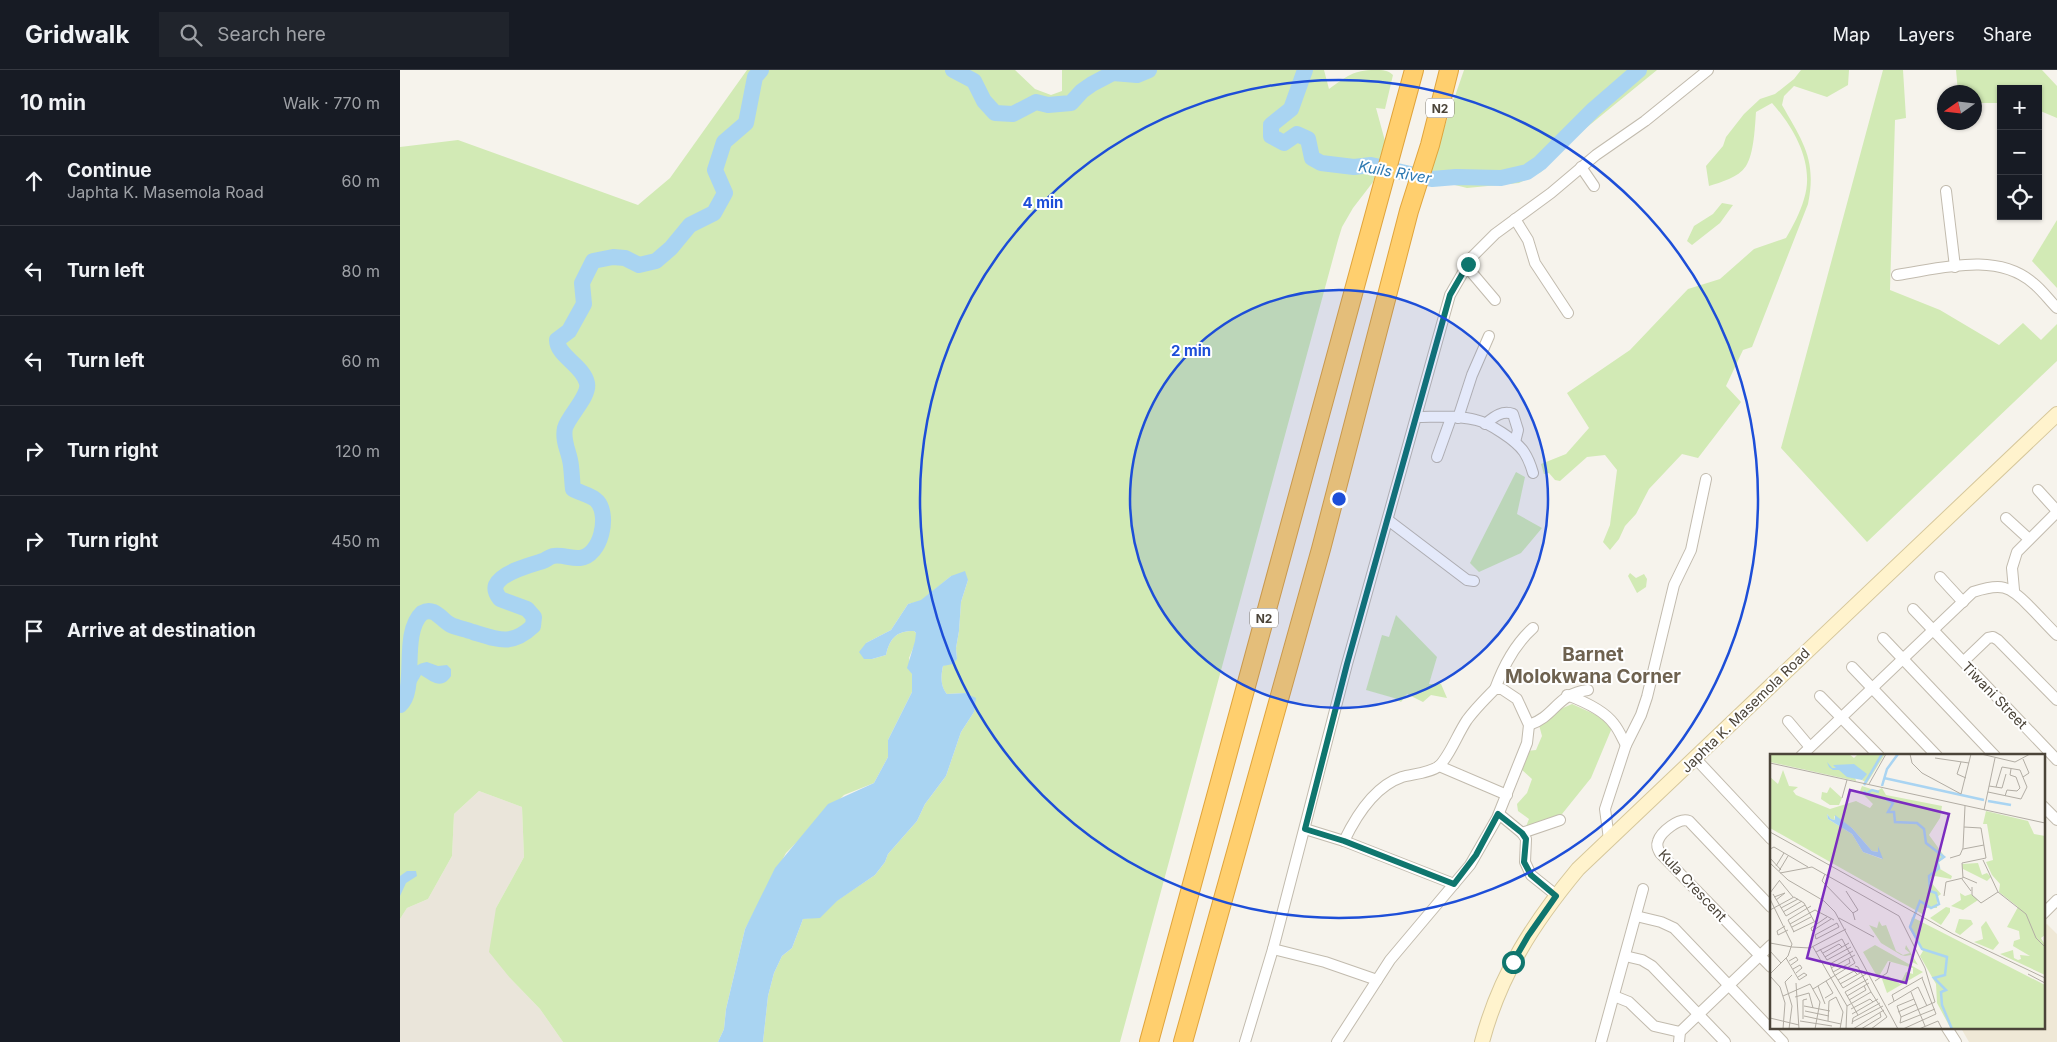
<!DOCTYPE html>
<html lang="en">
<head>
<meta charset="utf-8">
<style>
  :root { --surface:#171b24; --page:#20242c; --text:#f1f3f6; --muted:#9ea1a6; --line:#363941 }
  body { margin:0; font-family:Inter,sans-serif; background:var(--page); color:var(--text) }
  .controls { position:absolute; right:15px; top:15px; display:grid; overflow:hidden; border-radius:0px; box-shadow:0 1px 4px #0004 }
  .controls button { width:45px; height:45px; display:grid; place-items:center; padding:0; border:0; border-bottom:1px solid var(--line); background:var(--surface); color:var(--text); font:25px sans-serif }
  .compass { position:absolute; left:1537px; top:15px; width:45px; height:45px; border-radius:50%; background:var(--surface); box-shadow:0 1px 4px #0004; rotate:256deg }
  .stop { position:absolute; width:15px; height:15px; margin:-11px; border:4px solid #0f766e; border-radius:50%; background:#fff }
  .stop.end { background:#0f766e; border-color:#fff; box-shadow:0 1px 5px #0008 }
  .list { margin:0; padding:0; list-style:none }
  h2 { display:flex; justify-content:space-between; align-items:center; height:65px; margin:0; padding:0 20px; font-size:21px }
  h2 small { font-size:16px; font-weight:400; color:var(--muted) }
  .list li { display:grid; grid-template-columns:32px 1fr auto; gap:15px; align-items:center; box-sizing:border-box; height:90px; padding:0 20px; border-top:1px solid var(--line) }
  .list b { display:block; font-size:19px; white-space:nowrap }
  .list p { margin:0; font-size:16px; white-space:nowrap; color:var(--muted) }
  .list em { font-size:16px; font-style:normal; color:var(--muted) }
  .icon { flex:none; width:28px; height:28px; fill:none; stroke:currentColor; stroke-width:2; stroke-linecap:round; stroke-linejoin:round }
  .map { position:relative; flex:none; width:1657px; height:972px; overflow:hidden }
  header { display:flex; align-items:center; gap:30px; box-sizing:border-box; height:70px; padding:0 25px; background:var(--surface); border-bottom:1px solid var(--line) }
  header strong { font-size:24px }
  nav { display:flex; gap:28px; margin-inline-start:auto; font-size:18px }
  .search { width:350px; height:45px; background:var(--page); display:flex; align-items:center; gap:12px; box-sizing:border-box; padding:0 18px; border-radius:0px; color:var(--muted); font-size:19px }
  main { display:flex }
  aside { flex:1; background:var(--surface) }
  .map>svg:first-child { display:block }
  .residential { fill:#eae5da }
  .education { fill:#efe8d6 }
  .green { fill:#d2eab5 }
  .water { fill:#a9d4f2 }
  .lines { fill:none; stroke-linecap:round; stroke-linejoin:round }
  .river { stroke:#a9d4f2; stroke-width:16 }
  .street-casing { stroke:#c2bbae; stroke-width:12 }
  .secondary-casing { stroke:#d6c79b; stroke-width:16 }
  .highway-casing { stroke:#e0a43c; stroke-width:20 }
  .street { stroke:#fff; stroke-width:10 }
  .secondary { stroke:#fff3cd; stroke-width:14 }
  .highway { stroke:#ffcf6e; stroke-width:18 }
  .route { stroke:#0f766e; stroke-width:6 }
  .ring { fill:none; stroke:#1d4ed8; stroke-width:2.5 }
  .labels { text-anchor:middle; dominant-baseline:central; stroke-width:4; stroke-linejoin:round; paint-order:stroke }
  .shield { fill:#fff; stroke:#817c74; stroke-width:1 }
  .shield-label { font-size:12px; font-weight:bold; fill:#4b4439 }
  .street-label { font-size:14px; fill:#4b4439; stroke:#fff }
  .water-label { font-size:15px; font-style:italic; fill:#2e7ab2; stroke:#fff }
  .district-label { font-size:19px; font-weight:bold; fill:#6e6250; stroke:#fff }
  .inset-river { fill:none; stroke:#a9d4f2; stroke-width:2.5 }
  .inset-road { fill:none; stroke:#b2ada4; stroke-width:1 }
  .view { fill:#7b2cbf; fill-opacity:0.15; stroke:#7b2cbf; stroke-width:2.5 }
  .inset-edge { fill:none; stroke:#4b4439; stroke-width:2.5 }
  .centre { fill:#1d4ed8; stroke:#fff; stroke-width:2.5 }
  .ring-label { font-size:15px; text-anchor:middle; font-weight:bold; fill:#1d4ed8; stroke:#fff; stroke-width:4; stroke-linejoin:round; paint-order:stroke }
</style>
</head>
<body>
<header>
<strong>Gridwalk</strong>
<div class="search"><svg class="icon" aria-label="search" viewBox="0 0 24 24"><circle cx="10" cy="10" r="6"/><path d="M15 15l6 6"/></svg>Search here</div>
<nav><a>Map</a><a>Layers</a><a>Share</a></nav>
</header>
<main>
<aside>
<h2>10 min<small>Walk · 770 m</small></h2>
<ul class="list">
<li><svg class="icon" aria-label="ahead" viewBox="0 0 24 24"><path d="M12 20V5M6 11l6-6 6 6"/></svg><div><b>Continue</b><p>Japhta K. Masemola Road</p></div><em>60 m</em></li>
<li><svg class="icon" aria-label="left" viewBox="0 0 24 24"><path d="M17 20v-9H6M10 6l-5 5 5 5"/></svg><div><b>Turn left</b></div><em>80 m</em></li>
<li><svg class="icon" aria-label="left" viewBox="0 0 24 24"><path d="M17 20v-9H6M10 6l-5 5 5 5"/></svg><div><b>Turn left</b></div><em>60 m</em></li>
<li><svg class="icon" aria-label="right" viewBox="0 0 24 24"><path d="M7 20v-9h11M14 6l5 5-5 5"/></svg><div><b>Turn right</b></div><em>120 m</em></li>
<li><svg class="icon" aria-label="right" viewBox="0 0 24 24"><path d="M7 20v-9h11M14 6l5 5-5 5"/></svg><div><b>Turn right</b></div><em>450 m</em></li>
<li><svg class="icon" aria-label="arrive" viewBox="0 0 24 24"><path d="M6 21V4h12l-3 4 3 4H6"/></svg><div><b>Arrive at destination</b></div></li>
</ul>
</aside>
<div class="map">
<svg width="1657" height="972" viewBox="0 0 1657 972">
  <rect width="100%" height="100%" fill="#f6f3ec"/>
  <polygon class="residential" points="79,721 122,737 124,787 96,838 110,908 140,939 163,972 0,972 0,849 7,838 28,829 52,786 54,744"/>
  <polygon class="education" points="1647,854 1657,864 1657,972 1569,972 1561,958 1643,958 1643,857"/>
  <g class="green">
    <path d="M347,0H615L635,19L651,25L662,21V0H924L929,19C946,7 953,0 975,0C984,0 987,0 993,5L985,39L976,38L985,71L973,112L953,138L942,157L938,170L720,972H363L368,926L374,903L382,886L392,878L403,849L411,848L475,805L485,792L488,784L517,751L525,734L546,706L561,662L574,642L565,623L547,624C540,616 541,606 543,596L557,589L556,578L559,561L561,532L568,510L551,506L521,531L508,534L491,560L466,573L472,589L486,585C490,568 496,561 514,561L516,563V571L509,588L512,604V622L488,670V687L474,713L444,725L386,783L345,859L326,939L324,959L318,972H163L140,939L110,908L89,882L96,838L124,787L122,737L79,721L54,744L52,786L28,829L7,838L0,849V77L58,70L238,135L270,108Z"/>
    <polygon points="1064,0 1257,0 1186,58 1159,83 1141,102 1119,113 1067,118 1043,112 1029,102"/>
    <path d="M1401,0H1449L1448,15L1427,27L1394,16L1384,26L1382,35C1403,72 1417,90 1408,134L1352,277L1343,280L1326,316L1341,332L1298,388L1282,384L1249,419L1236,444L1225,456L1219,469L1210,480L1203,472L1210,455L1217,400L1205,385L1187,387L1160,411L1155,410L1149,403L1144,404L1141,394L1166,384L1189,358L1167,323L1230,280L1288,219L1320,209L1354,179L1386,168C1393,156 1400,143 1404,129C1415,95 1395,59 1372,33L1356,42C1355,56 1354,84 1346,96C1338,108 1321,112 1309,116L1306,96L1323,76L1326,67L1344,44L1360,29L1375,24L1394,9Z"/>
    <polygon points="1483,0 1503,0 1506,48 1495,50 1490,220 1540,240 1599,275 1623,253 1641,270 1657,254 1657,291 1467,472 1381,378"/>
    <polygon points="1556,0 1642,0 1657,16 1657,48 1638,40 1638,19 1601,19 1601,33 1575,33 1574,22 1558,22"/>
    <polygon points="1322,133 1333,135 1320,153 1292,175 1287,171 1294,156 1313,144"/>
    <polygon points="1657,150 1657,218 1632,191"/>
    <polygon points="1116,402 1125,407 1117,444 1142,458 1121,483 1079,502 1070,493"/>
    <polygon points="1230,503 1236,508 1244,504 1247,509 1246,517 1237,523 1228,506"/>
    <polygon points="996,545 1037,587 1029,614 1041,614 1047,628 1031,625 1023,632 1007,624 1001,632 994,628 966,620 982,565 989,567"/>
    <polygon points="1172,634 1214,653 1191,708 1158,749 1125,759 1129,749 1118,741 1117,734 1127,723 1132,709 1122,700 1127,681 1136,680 1142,666 1139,655 1154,642"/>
  </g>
  <g class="water">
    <path d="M565,501L568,510L561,532L559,561L556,578L557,589L553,594L543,596C541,605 540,616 547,624L565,623L576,628L574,642L561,662L546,706L525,734L517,751L488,784L485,792L475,805L437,831L420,848L403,849L392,878L382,886L374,903L368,926L363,972H318L324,959L326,939L345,859L375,798L428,734L474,713L488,687V670L512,622V604L507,598L515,571L516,563L514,561C496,561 490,568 486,585L472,589H464L459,582L466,573L491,560L508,534L521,530L551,506Z"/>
    <path d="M27,592L38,596L47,595L51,599V606C42,620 32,612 21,605L14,617H9L10,629L0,637C0,621 7,594 27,592Z"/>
    <polygon points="7,801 16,801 17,806 6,813 0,826 0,806"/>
  </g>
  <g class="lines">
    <g class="river">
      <polyline points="553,0 574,11 584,31 595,43 613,44 636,32 648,35 671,33 682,21 692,14 713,3 737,5 749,0"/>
      <polyline points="905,0 891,39 871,55 871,66 884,73 897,64 908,69 912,88 921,93 954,97 971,95 1032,109 1056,107 1101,108 1127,102 1140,93 1194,39 1239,0"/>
      <path d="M0,635C18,620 0,564 22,543C35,536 41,550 51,555C57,558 66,559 73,562C99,570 112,576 133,556L134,547L127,539L100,529C97,525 94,520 96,515C102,502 130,495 143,491C146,490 149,487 153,486C162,484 171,489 180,488C201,486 210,445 197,431C192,425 180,423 173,419C172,411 172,404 171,396C170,383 162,372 165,358C169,345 190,326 187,313C183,295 157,286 157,270L169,261L184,234L182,213L193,191L213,187L225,188L239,195L256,191L271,178L290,155L314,143L325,123L315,100L324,72L346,53L355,7L361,0"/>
    </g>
    <g class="street-casing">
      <g id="street">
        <polyline points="1181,97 1194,116"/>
        <polyline points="1546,121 1555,197"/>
        <polyline points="1115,149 1128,170 1135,193 1168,243"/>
        <polyline points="1067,197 1095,230"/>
        <path d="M1497,205C1539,199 1596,181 1633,213C1642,220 1649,230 1657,238"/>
        <path d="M1017,347C1036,347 1058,345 1076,350C1089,353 1116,370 1124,382C1128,388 1131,396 1133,403"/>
        <polyline points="1058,348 1072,305 1089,266"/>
        <path d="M1085,354C1094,347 1102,340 1113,344L1118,360L1115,372"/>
        <polyline points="1037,387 1051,348"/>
        <polyline points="1638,420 1657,441"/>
        <polyline points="1606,448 1629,469"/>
        <polyline points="988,450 1067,510 1074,511"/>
        <polyline points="1540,507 1563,532"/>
        <polyline points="1614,520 1612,498 1617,482 1657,442"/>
        <polyline points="1513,539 1657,690"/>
        <polyline points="1483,568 1595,686"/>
        <polyline points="1564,591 1588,568 1593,567 1598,570 1657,630"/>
        <polyline points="1452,597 1537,686"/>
        <path d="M1095,619C1103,597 1115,574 1133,558"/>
        <path d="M1167,625C1183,631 1204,640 1214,654C1219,660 1222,668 1226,675"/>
        <polyline points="1420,626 1479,686"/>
        <polyline points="1388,651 1409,676"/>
        <path d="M1129,655C1156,646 1156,624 1188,620"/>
        <path d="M1401,686L1573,522C1601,513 1609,515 1629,536C1639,546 1648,556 1657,565"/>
        <polyline points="1295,688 1371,769"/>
        <polyline points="1039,696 1107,725"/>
        <polyline points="1643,736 1657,750"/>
        <polyline points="1099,744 1122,763 1126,769 1125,792 1131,805 1156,825"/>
        <polyline points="905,759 944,771 1054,814"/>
        <polyline points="1122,763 1160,750"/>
        <polyline points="1209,769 1205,739 1226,675 1241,645 1247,627 1274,515 1291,480 1306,409"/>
        <path d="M1371,837L1289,751C1279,747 1261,762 1258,771C1256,776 1258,779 1260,783L1371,897"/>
        <polyline points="1643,844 1657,830"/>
        <polyline points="1236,846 1261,852 1274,858 1383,972"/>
        <polyline points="873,879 925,892 977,910"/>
        <polyline points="1225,886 1242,890 1252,896 1325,972"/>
        <polyline points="1214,926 1229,932 1254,956 1280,962"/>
        <polyline points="1547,958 1556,972"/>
        <polyline points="845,972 873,879 947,594 1050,225 1072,187 1095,164 1151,123 1196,85 1245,51 1308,0"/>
        <path d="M937,972L990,890L1070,795L1097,748L1127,673L1129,655L1117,629L1102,619H1095C1085,629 1075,639 1067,650C1058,663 1049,687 1039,696C1030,703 1013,704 1002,707C975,716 956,746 944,771"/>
        <polyline points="1201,972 1243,819"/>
        <polyline points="1279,972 1280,962 1371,875"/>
      </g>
    </g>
    <g class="secondary-casing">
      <path id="secondary" d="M1082,972C1100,904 1134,852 1178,799L1657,344"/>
    </g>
    <g class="highway-casing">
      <g id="highway">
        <polyline points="749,972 1014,0"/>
        <polyline points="783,972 921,479 1009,141 1030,75 1049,0"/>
      </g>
    </g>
    <use href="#street" class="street"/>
    <use href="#secondary" class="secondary"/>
    <use href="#highway" class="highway"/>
  </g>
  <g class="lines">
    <polyline class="route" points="1068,194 1050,225 947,594 905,759 944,771 1054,814 1076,785 1098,744 1122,763 1126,769 1124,792 1131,805 1156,826 1128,866 1113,892"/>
  </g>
  <circle cx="939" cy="429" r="209" fill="#1d4ed8" fill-opacity=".12"/>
  <g class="ring">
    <circle cx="939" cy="429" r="209"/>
    <circle cx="939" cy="429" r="419"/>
  </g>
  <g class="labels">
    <g class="shield">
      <rect x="1026" y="28.5" width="28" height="19" rx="4"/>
      <rect x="850" y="538.5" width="28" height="19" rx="4"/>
    </g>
    <g class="shield-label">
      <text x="1040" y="38">N2</text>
      <text x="864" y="548">N2</text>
    </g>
    <g class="street-label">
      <text transform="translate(1595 625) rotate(46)">Tiwani Street</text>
      <text transform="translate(1345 640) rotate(-44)">Japhta K. Masemola Road</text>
      <text transform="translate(1293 815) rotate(47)">Kula Crescent</text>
    </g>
    <g class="water-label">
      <text transform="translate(995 102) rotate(10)">Kuils River</text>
    </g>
    <g class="district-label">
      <text x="1193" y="584">Barnet<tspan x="1193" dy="22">Molokwana Corner</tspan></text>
    </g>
  </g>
  <g transform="translate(1370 684)">
    <rect width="275" height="275" fill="#f6f3ec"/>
    <path d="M0,0H79L84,4L88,0H115L97,29L92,26L96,20L82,10L86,27L0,8ZM13,16L19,32L28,33L23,37L26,41L60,55L86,47L100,54L103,50L90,37L92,32L107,37L112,34L116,41L172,52L170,64L159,81L175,103L169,108L170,115L182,122L181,125L165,122L159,126L171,140L167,143V154H153L154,161L0,74V23L8,30ZM57,60L61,65L65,66L64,62L82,74L102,97L108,98V93L112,105L93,98L82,80L58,65ZM60,33L72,44L69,51H60L51,45L52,38L57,39ZM216,57L258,67L264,80L275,82V181L271,184L275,191V221L230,200L243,196L244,204L248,206L251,205L250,201L260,202L243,192L244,187L250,185L249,177L237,173L248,153L229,138L230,130L222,121L216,108L223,106L217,70H213ZM208,109L212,121L217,119L221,123L217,127L193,115L192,110ZM190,139L195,142L201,140L208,146L193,156L181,152L191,146ZM176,153L180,154V158L171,171L160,164ZM142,163L275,231V275H181L167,249L166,230L150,202L153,197L139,174ZM189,165L201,166L203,170L190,181L185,178ZM109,167L112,172L116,171L126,197L133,201L140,199L135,195L136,191L148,211L140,207L141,201L135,202L131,201L111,189L99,171L107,174ZM216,167L229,189L223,196L204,188L213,185L211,173ZM105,191L153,218L117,239L112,225L118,222L130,230L136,218L143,220V214L118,207L108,224L93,198Z" fill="#d2eab5" fill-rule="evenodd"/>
    <path d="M57,8L62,14H66L63,11L84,10L97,20L92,26L77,23L69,16H63L59,13ZM57,60L61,65L65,66V61L82,74L102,97L108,98V92L113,105L93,98L82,80L58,65Z" fill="#a9d4f2"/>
    <path class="inset-river" d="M114,24L214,46M94,31L112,0M112,32L117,15L128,0M94,37L96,40L102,36L109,38M114,44L123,49L118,58H124L125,68L147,69L154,75L156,89L174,103L167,108L169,114L159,122L160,137L166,139L169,150L161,154L150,147L140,173L152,195L177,203L175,221L164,224L176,236L171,238L172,251L182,275M218,47L241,51"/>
    <path class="inset-road" d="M140,0L142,9L152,19L191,40L201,0M211,0L245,8L260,0M165,4L199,9M253,5L259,19L253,23M191,8L187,20L196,24M0,9L275,69M99,30L116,0M219,32L232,34L236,20M218,38L251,45L257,33L250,16L232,13L226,33M235,42L237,36L247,37L250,34L246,23L240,21L241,15M72,44L77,26M214,56L225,4M0,78L183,180L275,224M0,95L4,93L38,113M193,95L214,91M0,104L11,116M180,104L190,101L193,94L195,52M213,106L228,138L256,160L266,184L275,193M0,109L18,126L54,147L65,158L128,275M6,112L14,99M9,117L18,102M10,119L42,113L129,162L155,214L165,248L131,263L127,252L144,245M55,120L52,127L83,159L85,166M193,123L207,129M192,125L201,137M9,126L23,143M202,133V141L211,149L228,138M76,137L88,156L83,159M0,139L9,127M3,140L16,162L35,151M174,142L176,128L193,124L192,109L216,104L211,74L194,73M4,143L15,139L6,146M0,145L22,190L18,202L0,220M11,154L28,145M0,156L24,143L34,149L44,167M13,158L32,147M57,163L41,174L42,177L61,165M69,164L104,183M67,169L69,173L46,185L45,181ZM20,170L45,156L64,166M15,172L7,177L8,181L18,176M22,173L41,163M23,178L48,166M24,178L18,166L41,152M0,189L22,193M22,193L40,194L76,175M43,193L77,252L76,275M50,195L57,206L81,193M0,197L11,209M83,197L60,210L63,218L73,234L96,220M53,199L69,190L72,193M55,203L79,189M16,204L29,226L37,221L34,219L28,223M19,207L26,203L28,206L21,211M61,214L85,201M23,215L30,211L32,214L26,219M63,218L80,209L79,205M258,220L275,229M0,222L10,233L15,249L13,275M68,226L84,217L87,220M105,227L117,219L120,208M26,229L29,275M70,230L92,218M48,232L55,250M43,235L85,209L72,185L46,198M101,238L117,263L101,275M141,238L155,272M13,242L40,230L50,248L45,275M77,242L99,229M25,243L39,239L43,254M66,243L73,258L70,275M55,244L63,239L56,227M79,246L96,236L94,232M124,247L122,241L153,223M118,251L148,233L157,252M34,252L60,257M77,252L101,238L88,213L85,212M81,255L100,245L103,248M35,257L59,262M128,258L146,250M82,260L108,245M88,261L75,238L98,225M34,262L71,270M131,263L130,269L165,255M0,264L29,271M33,265V246L37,245M30,267L62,272M58,267L59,247L66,243M82,268L113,252M82,270L83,264L110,249M19,275L22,252L15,228L22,221M83,275L114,256M91,275L111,263L110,259M133,275L166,260L152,224M149,275L168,267L172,275"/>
    <path class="view" d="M80,36L179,60L136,229L37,204Z"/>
    <rect width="275" height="275" class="inset-edge"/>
  </g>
  <circle cx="939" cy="429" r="8" class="centre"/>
  <g class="ring-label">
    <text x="643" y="138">4 min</text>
    <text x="791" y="286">2 min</text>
  </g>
</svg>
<div class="controls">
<button>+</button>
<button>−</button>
<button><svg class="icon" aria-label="locate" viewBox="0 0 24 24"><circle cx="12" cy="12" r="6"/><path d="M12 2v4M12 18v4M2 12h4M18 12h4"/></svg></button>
</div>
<svg class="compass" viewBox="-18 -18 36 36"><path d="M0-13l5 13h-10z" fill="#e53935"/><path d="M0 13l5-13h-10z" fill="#9ea1a6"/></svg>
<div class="stop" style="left:1113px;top:892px"></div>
<div class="stop end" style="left:1068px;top:194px"></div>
</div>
</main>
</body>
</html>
